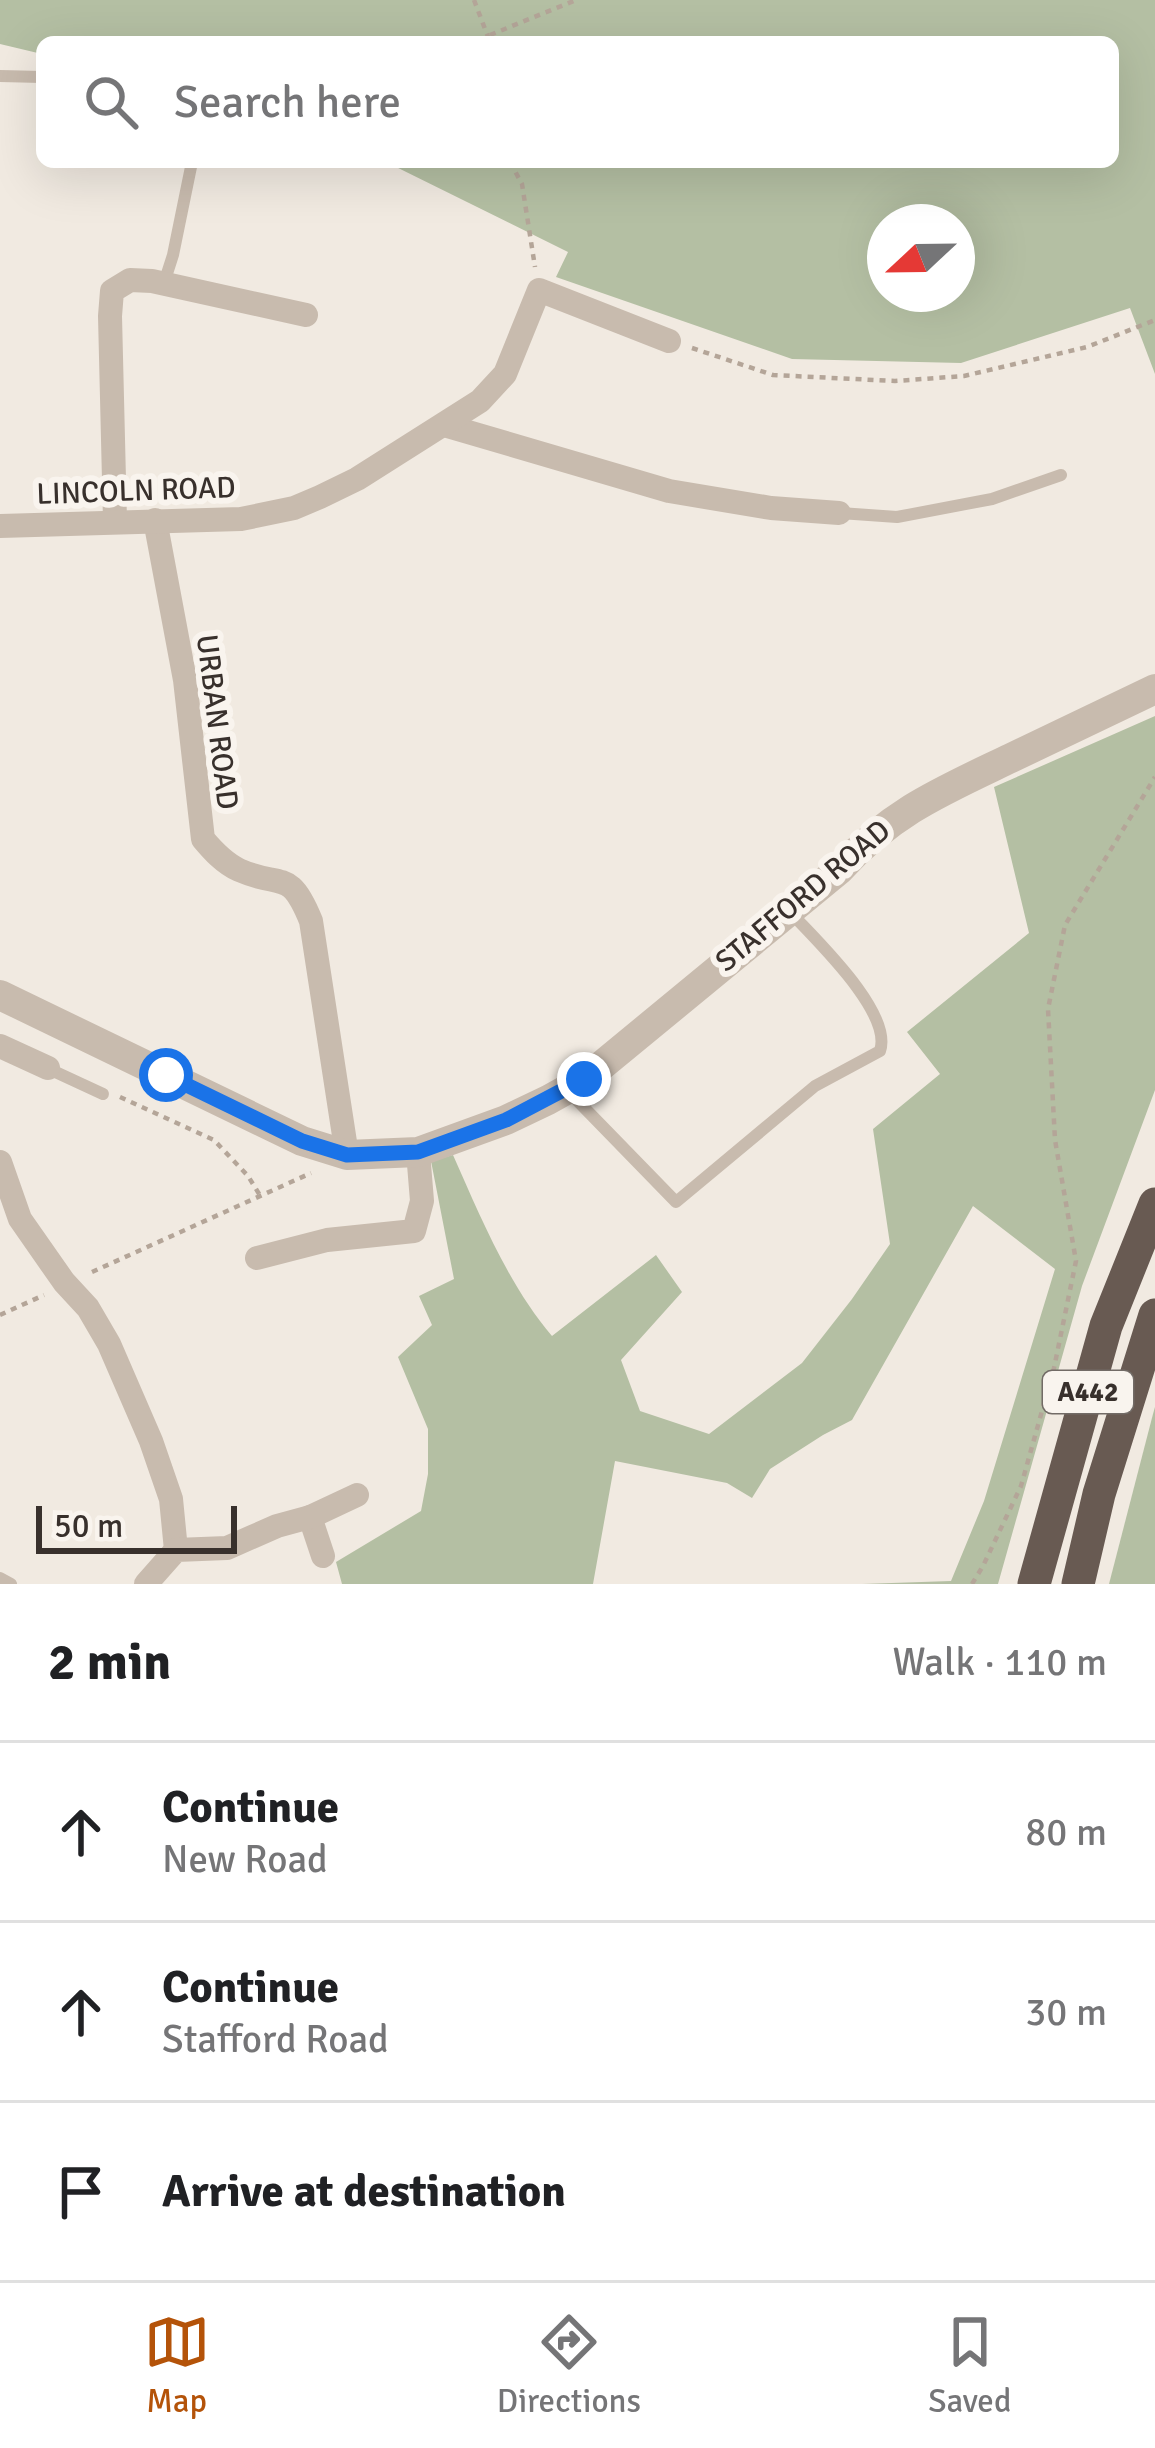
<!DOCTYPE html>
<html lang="en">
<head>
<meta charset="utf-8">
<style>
  :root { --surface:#fff; --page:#f2f2f2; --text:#202124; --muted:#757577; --line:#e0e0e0; --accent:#b45309 }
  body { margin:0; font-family:Signika,sans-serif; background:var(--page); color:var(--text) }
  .compass { position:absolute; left:867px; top:204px; width:108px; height:108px; border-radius:50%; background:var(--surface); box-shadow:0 12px 48px #0002; rotate:248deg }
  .scale { position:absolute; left:36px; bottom:30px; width:201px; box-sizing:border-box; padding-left:12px; border:6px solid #38302c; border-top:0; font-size:33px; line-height:42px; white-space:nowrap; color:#38302c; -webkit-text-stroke:9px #f9f4ee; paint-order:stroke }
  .stop { position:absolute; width:36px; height:36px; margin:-27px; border:9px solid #1a73e8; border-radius:50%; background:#fff }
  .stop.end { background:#1a73e8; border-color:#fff; box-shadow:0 3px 12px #0008 }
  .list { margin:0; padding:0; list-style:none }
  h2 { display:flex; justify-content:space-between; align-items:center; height:156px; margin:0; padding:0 48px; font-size:51px }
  h2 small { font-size:39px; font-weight:400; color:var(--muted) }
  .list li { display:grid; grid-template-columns:78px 1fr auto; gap:36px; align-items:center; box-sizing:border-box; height:180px; padding:0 48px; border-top:3px solid var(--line) }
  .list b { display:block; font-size:45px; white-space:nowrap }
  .list p { margin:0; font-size:39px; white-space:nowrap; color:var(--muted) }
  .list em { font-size:39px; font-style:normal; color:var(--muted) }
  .icon { flex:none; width:66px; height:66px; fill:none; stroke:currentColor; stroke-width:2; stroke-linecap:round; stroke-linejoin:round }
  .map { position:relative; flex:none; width:1155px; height:1584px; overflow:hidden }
  .search { position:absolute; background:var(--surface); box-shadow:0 12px 48px #0002; left:36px; right:36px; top:36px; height:132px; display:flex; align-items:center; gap:30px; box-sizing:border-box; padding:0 42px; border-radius:18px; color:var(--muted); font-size:45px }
  .sheet { height:696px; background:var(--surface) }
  nav { display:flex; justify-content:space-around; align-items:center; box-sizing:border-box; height:168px; border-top:3px solid var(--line); background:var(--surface); font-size:33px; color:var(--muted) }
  nav a { display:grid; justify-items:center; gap:6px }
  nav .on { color:var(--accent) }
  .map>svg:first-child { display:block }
  .green { fill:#b4bfa3; fill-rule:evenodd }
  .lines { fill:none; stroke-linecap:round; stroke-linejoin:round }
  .path { stroke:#b4a598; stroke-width:4.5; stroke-dasharray:6 6; stroke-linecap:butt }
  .service { stroke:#c8bbae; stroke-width:12 }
  .minor { stroke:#c8bbae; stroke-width:24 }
  .tertiary { stroke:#c8bbae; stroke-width:30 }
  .trunk { stroke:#685a52; stroke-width:33 }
  .route { stroke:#1a73e8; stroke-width:15 }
  .labels { text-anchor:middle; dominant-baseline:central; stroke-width:12; stroke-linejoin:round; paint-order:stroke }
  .shield { fill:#f9f4ee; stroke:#726b66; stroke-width:3 }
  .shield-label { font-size:27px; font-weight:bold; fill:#38302c }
  .street-label { font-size:30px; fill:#38302c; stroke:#f9f4ee }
</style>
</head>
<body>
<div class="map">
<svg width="1155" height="1584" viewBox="0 0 1155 1584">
  <rect width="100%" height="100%" fill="#f1eae1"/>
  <g class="green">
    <path d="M0,0H1155V374L1130,308L961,363L792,359L556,277L568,252L386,162H1113V42H42V54L0,44ZM957,222V294H885V222Z"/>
    <path d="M1155,716V1090L1082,1286L998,1584H862L951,1581L984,1501L1055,1269L973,1206L852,1420L823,1435L770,1469L752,1498L727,1483L615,1461L593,1584H342L336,1562L421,1511L428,1474V1429L398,1357L432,1325L419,1296L454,1279L431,1161L453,1155C481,1218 508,1284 552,1336L656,1255L682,1292L621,1360L640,1411L709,1434L802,1363L852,1299L890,1244L873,1129L940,1074L907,1032L1029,933L994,787Z"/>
    <polygon points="1155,1407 1155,1584 1109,1584 1153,1414"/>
  </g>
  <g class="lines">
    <g class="path">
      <polyline points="474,0 490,42"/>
      <polyline points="490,35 576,0"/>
      <polyline points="510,162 522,184 535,267"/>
      <polyline points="692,348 773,375 895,381 964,376 1087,347 1155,320"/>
      <polyline points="120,1097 214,1140 248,1176 261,1197"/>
      <polyline points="92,1272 311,1173"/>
      <polyline points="0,1315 44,1295"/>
      <polyline points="972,1584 983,1566 1021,1486 1054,1368 1076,1261 1055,1140 1048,1009 1065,925 1155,777"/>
    </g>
    <g class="service">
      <polyline points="0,76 42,77"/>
      <polyline points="164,283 173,255 192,162"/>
      <polyline points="840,513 897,517 992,499 1061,475"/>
      <polyline points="49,1069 103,1094"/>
      <path d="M567,1090L676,1202L815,1086L880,1051C893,1013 817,941 792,914"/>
      <polyline points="0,1578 11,1584"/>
    </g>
    <g class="minor">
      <polyline points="444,425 669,491 771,508 839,513"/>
      <path d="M155,520L185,680L203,839C213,851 224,863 239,870C282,889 289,867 311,921L347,1155"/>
      <polyline points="115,521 110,316 112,291 130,280 152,281 306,315"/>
      <polyline points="0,526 241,519 294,508 320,497 357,479 480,401 505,374 539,290 669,341"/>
      <polyline points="0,1046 48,1068"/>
      <polyline points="0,1162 20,1219 64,1282 88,1308 109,1344 151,1441 171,1499 176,1550"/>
      <polyline points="257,1258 327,1240 414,1231 422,1201 418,1152"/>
      <polyline points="310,1517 323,1556"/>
      <polyline points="146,1584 176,1550 227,1548 277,1526 310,1517 357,1495"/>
    </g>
    <path class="tertiary" d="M0,995L302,1141L347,1155L418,1152L506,1120L548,1100L584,1080L839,870C891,812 942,791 1011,758C1059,735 1107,712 1155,689"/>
    <g class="trunk">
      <polyline points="1034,1584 1106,1326 1155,1204"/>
      <polyline points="1078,1584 1099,1494 1155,1315"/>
    </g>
  </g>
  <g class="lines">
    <polyline class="route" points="166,1075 302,1141 347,1155 418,1152 506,1120 584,1079"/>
  </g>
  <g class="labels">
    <rect class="shield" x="1043" y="1371" width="90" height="42" rx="9"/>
    <g class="shield-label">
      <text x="1088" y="1392">A442</text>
    </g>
    <g class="street-label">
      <text transform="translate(136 491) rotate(-2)">LINCOLN ROAD</text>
      <text transform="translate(217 722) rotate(83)">URBAN ROAD</text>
      <text transform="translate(803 896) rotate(-40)">STAFFORD ROAD</text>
    </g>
  </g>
</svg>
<svg class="compass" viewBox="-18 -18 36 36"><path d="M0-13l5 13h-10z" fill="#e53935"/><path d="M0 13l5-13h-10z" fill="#757577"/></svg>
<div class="scale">50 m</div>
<div class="stop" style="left:166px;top:1075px"></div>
<div class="stop end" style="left:584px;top:1079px"></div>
<div class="search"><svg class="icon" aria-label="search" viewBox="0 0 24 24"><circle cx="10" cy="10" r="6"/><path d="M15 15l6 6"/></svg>Search here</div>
</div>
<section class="sheet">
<h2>2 min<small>Walk · 110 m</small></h2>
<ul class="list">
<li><svg class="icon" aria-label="ahead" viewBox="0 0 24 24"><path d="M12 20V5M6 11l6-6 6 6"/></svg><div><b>Continue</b><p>New Road</p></div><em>80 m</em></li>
<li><svg class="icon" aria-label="ahead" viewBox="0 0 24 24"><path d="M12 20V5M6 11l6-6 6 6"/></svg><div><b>Continue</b><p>Stafford Road</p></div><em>30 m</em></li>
<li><svg class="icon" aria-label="arrive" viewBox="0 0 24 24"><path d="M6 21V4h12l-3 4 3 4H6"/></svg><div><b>Arrive at destination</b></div></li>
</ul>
</section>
<nav>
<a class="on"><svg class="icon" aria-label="map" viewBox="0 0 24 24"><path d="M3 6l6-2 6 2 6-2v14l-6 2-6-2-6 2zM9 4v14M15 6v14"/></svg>Map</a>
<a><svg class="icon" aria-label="directions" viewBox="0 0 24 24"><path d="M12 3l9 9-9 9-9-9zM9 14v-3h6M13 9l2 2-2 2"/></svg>Directions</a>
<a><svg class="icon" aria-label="saved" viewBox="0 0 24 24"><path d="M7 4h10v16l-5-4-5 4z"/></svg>Saved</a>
</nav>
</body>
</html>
